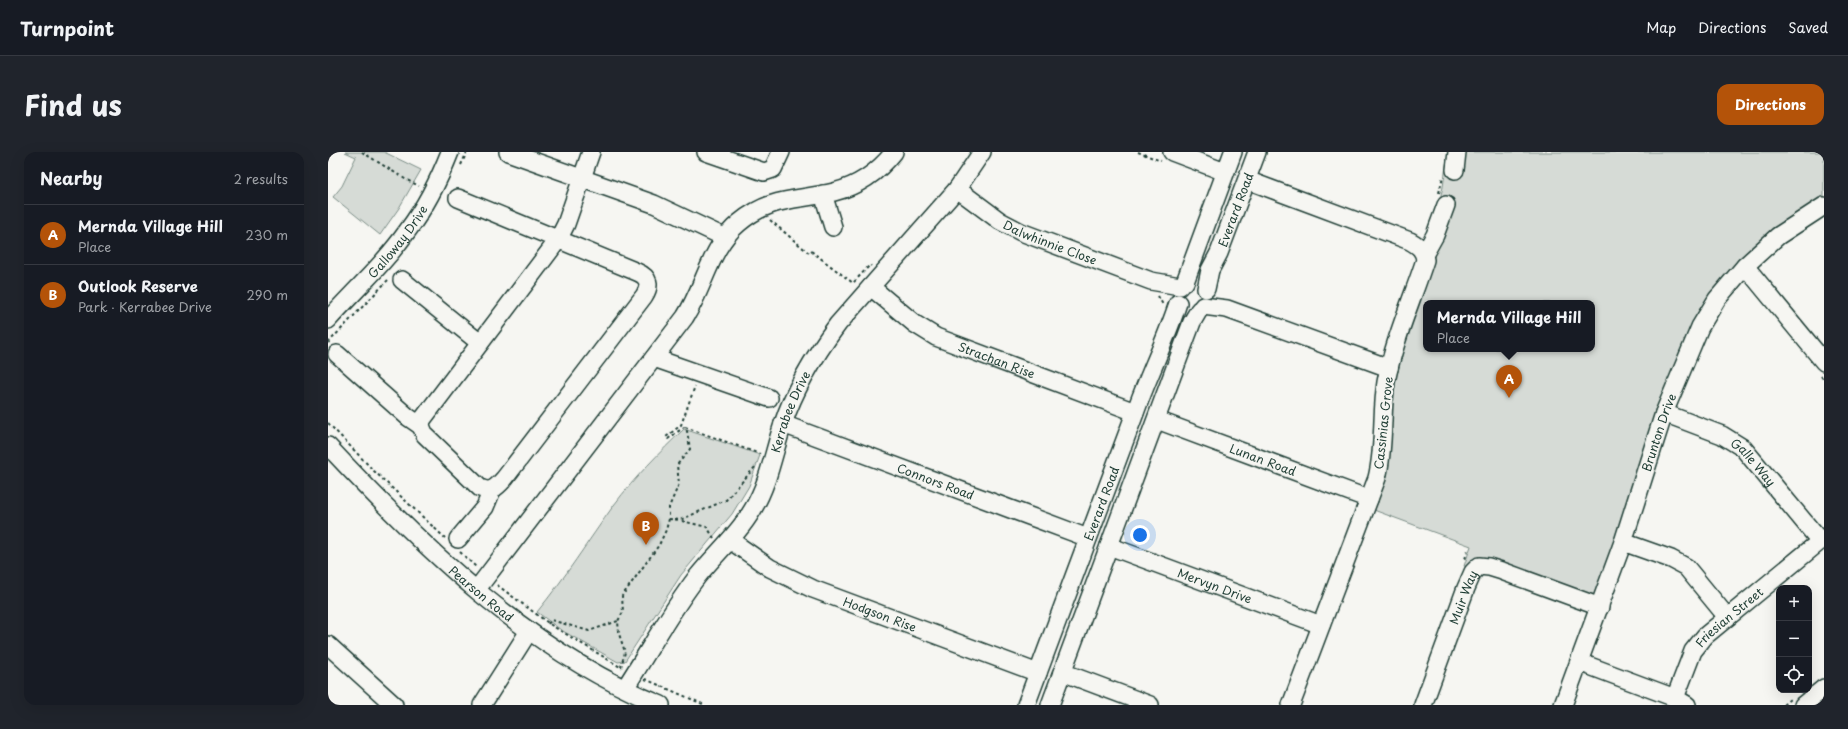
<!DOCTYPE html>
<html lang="en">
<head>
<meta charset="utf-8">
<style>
  :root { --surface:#171b24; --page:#20242c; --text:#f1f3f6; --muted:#9ea1a6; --line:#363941; --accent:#b45309 }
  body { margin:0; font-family:"Playpen Sans",sans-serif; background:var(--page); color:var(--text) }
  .controls { position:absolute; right:12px; bottom:12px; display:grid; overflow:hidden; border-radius:8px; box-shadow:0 4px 16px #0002 }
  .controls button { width:36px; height:36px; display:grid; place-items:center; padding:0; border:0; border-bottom:1px solid var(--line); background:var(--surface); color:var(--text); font:20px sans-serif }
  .you { position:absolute; left:812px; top:383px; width:14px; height:14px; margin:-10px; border:3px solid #fff; border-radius:50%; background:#1a73e8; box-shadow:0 0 0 6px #1a73e833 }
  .badge { display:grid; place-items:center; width:26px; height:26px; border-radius:50%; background:var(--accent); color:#fff; font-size:13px; font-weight:700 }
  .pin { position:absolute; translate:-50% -33px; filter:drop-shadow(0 1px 2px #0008) }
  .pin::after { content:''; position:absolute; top:21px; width:14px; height:12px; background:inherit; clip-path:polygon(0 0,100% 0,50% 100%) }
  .popup { position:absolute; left:1095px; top:148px; width:172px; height:52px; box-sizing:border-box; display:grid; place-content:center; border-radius:8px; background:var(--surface); filter:drop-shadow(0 1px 3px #0005); font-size:13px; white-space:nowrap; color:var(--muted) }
  .popup b { font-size:15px; color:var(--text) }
  .popup::after { content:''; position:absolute; left:50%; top:100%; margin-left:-8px; border:8px solid transparent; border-top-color:var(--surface) }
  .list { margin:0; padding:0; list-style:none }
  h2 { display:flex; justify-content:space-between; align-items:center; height:52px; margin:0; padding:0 16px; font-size:17px }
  h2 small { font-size:13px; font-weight:400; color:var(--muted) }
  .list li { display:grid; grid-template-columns:26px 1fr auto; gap:12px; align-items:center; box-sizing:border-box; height:60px; padding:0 16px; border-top:1px solid var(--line) }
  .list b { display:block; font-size:15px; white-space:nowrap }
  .list p { margin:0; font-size:13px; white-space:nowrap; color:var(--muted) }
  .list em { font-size:13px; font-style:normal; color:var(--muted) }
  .icon { flex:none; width:22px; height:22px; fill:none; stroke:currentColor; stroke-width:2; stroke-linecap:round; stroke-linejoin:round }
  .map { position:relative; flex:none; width:1496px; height:553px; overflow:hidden; border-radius:12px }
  header { display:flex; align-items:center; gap:24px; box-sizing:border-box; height:56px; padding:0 20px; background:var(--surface); border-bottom:1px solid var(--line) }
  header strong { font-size:19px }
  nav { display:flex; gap:22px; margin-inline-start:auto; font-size:14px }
  .intro { display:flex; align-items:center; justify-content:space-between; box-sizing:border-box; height:96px; padding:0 24px }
  h1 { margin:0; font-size:28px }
  .button { padding:10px 18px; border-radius:12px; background:var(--accent); color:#fff; font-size:14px; font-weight:700 }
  main { display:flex; gap:24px; padding:0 24px }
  aside { flex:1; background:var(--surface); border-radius:12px; box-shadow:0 4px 16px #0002 }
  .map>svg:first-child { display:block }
  .green { fill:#d6dbd6; stroke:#7a8c85; fill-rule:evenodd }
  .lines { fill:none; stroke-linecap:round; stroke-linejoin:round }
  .minor-casing { stroke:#1f3d34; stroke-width:20 }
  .path { stroke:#1f3d34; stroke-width:2; stroke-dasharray:3 3; stroke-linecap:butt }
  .minor { stroke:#f6f6f2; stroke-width:17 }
  .labels { text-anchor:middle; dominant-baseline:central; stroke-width:4; stroke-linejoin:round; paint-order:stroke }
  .street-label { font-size:12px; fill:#1f3d34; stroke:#f6f6f2 }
</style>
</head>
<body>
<header>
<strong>Turnpoint</strong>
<nav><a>Map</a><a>Directions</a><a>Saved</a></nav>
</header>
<div class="intro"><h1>Find us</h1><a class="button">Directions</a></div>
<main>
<aside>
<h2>Nearby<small>2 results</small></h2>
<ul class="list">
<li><span class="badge">A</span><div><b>Mernda Village Hill</b><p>Place</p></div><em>230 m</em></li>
<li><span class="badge">B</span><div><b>Outlook Reserve</b><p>Park · Kerrabee Drive</p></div><em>290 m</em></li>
</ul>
</aside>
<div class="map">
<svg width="1496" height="553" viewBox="0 0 1496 553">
  <rect width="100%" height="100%" fill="#f6f6f2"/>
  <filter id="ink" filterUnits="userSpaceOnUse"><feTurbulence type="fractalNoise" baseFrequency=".025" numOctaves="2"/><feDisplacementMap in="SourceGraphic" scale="8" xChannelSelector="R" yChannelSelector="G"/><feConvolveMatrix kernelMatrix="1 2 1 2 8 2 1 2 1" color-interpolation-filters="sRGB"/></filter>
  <g filter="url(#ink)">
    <g class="green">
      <polygon points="17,0 56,0 93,18 71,56 52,83 5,45 14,34 28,5"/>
      <path d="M1120,0H1496V48L1362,179L1340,229L1286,400L1267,443L1264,444L1185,414L1180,416L1140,415L1136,414L1143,394L1043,357L1063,237L1115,35ZM1098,151H1264V197H1098Z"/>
      <path d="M356,277L432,303L421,334L404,362L353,423L297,509L290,510L233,478L209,460C237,426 260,389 286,353C307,325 331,301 356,277Z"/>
    </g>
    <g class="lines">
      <g class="minor-casing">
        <g id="minor">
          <polyline points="180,0 326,52 396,85"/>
          <polyline points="378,0 436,20 445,17 453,0"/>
          <polyline points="844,0 897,20"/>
          <polyline points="1127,18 1129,0"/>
          <path d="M919,28L1082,89C1091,94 1096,98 1097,108C1084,148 1066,188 1058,230C1053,262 1057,295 1049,326L963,553"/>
          <path id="s1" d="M629,37L672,69L693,80L823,129L852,134"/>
          <polyline points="495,42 505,75"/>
          <path d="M130,46L309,120C321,125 323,133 316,144L176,327C168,336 163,341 152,336L97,283L93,274L94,268L230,88L238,72L263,0"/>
          <polyline points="1097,101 1107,83 1118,53"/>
          <polyline points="1417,114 1496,210"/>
          <polyline points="74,128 152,191"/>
          <polyline points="857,130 905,0"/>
          <path id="s2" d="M543,135L587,172L608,185L807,260"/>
          <path id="s3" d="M878,137L882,118L891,101L929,0"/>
          <polyline points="875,154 899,157 1061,216"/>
          <path id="s4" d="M0,168C27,138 57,111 80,78C98,54 111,28 122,0"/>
          <polyline points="9,202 80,265 93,274"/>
          <polyline points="326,206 441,246"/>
          <path id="s5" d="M1336,261L1394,283L1415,296L1492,389"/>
          <path id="s6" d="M829,268L1041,347"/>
          <path id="s7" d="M455,272L760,386"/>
          <path id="s8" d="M0,294C95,396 202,500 333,553"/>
          <polyline points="130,387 157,355 164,338"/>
          <path id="s9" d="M402,388L442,416L485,437L710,521"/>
          <polyline points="1295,390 1343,407 1358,415 1399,465"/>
          <path id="s10" d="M781,394L993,473"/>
          <path d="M149,437L357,165C377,134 382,95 411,71C443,44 469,49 506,40C530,34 551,19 566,0"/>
          <polyline points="0,493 66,553"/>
          <polyline points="1251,510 1347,546 1359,553"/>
          <polyline points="734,520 822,553"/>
          <path id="s11" d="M297,536C321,499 342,460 369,425C387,402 410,383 425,357C441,330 445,302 455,272C467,235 487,203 510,172L629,37L654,0"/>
          <path id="s12" d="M1347,546L1365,499L1377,484L1496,386"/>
          <polyline points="154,553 201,479"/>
          <path id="s13" d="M698,553C734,455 771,358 807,261C820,224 838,188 850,151"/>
          <polyline points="722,553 864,170 871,158"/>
          <path id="s14" d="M1095,553L1138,436L1145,420L1151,414L1161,415L1174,419L1272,455"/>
          <path id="s15" d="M1235,553L1295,390L1336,261L1372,175L1389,147L1417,114L1450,84L1496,54"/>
          <polyline points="1475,553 1496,536"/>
        </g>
      </g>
      <g class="path">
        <polyline points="34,0 77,27 91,34"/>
        <polyline points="810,0 833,9"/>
        <polyline points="133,13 139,0"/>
        <polyline points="1111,41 1115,24"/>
        <polyline points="442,68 481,101 483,99 525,131 542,113 543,114"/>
        <polyline points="830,144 835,153"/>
        <polyline points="0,191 60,128"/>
        <polyline points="1493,224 1496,228"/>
        <polyline points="0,271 46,319 117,386"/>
        <polyline points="357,275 432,302"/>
        <polyline points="341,367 352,368 398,348 427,315"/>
        <polyline points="354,369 379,375 386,386"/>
        <polyline points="132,400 149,416"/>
        <polyline points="1137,407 1140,398"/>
        <polyline points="169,433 223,473 294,516"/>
        <polyline points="220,472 223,468 261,479 290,469"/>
        <polyline points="293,515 297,500 291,482 290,469 295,460 294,444 331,393 338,378 341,367 341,355 351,332 349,313 362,297 359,279 356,275 340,287 338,285 353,273 367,234"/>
        <polyline points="317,527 377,553"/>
        <polyline points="1455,553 1462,547"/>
      </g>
      <use href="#minor" class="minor"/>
    </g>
  </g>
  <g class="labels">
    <g class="street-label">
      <text stroke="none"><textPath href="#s3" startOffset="85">Everard Road</textPath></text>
      <text stroke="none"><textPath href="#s4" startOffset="105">Galloway Drive</textPath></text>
      <text stroke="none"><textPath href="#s1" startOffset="108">Dalwhinnie Close</textPath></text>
      <text stroke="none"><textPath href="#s2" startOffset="147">Strachan Rise</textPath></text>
      <text stroke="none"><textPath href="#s11" startOffset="325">Kerrabee Drive</textPath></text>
      <text transform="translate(1055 271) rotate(-84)">Cassinias Grove</text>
      <text stroke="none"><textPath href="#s15" startOffset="289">Brunton Drive</textPath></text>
      <text stroke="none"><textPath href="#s6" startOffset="113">Lunan Road</textPath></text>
      <text stroke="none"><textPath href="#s5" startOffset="104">Galle Way</textPath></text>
      <text stroke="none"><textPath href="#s7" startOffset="163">Connors Road</textPath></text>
      <text stroke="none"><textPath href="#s13" startOffset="215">Everard Road</textPath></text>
      <text stroke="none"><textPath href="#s10" startOffset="113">Mervyn Drive</textPath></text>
      <text stroke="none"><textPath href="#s8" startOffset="213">Pearson Road</textPath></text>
      <text stroke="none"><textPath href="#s14" startOffset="115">Muir Way</textPath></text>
      <text stroke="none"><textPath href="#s9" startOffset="168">Hodgson Rise</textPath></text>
      <text stroke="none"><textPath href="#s12" startOffset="100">Friesian Street</textPath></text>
    </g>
  </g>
</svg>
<div class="controls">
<button>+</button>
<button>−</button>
<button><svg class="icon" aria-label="locate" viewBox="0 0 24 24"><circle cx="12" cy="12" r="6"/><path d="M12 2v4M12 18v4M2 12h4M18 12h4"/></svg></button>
</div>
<div class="you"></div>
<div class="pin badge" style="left:1181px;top:246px">A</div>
<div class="popup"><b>Mernda Village Hill</b>Place</div>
<div class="pin badge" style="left:318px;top:393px">B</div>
</div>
</main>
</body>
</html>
